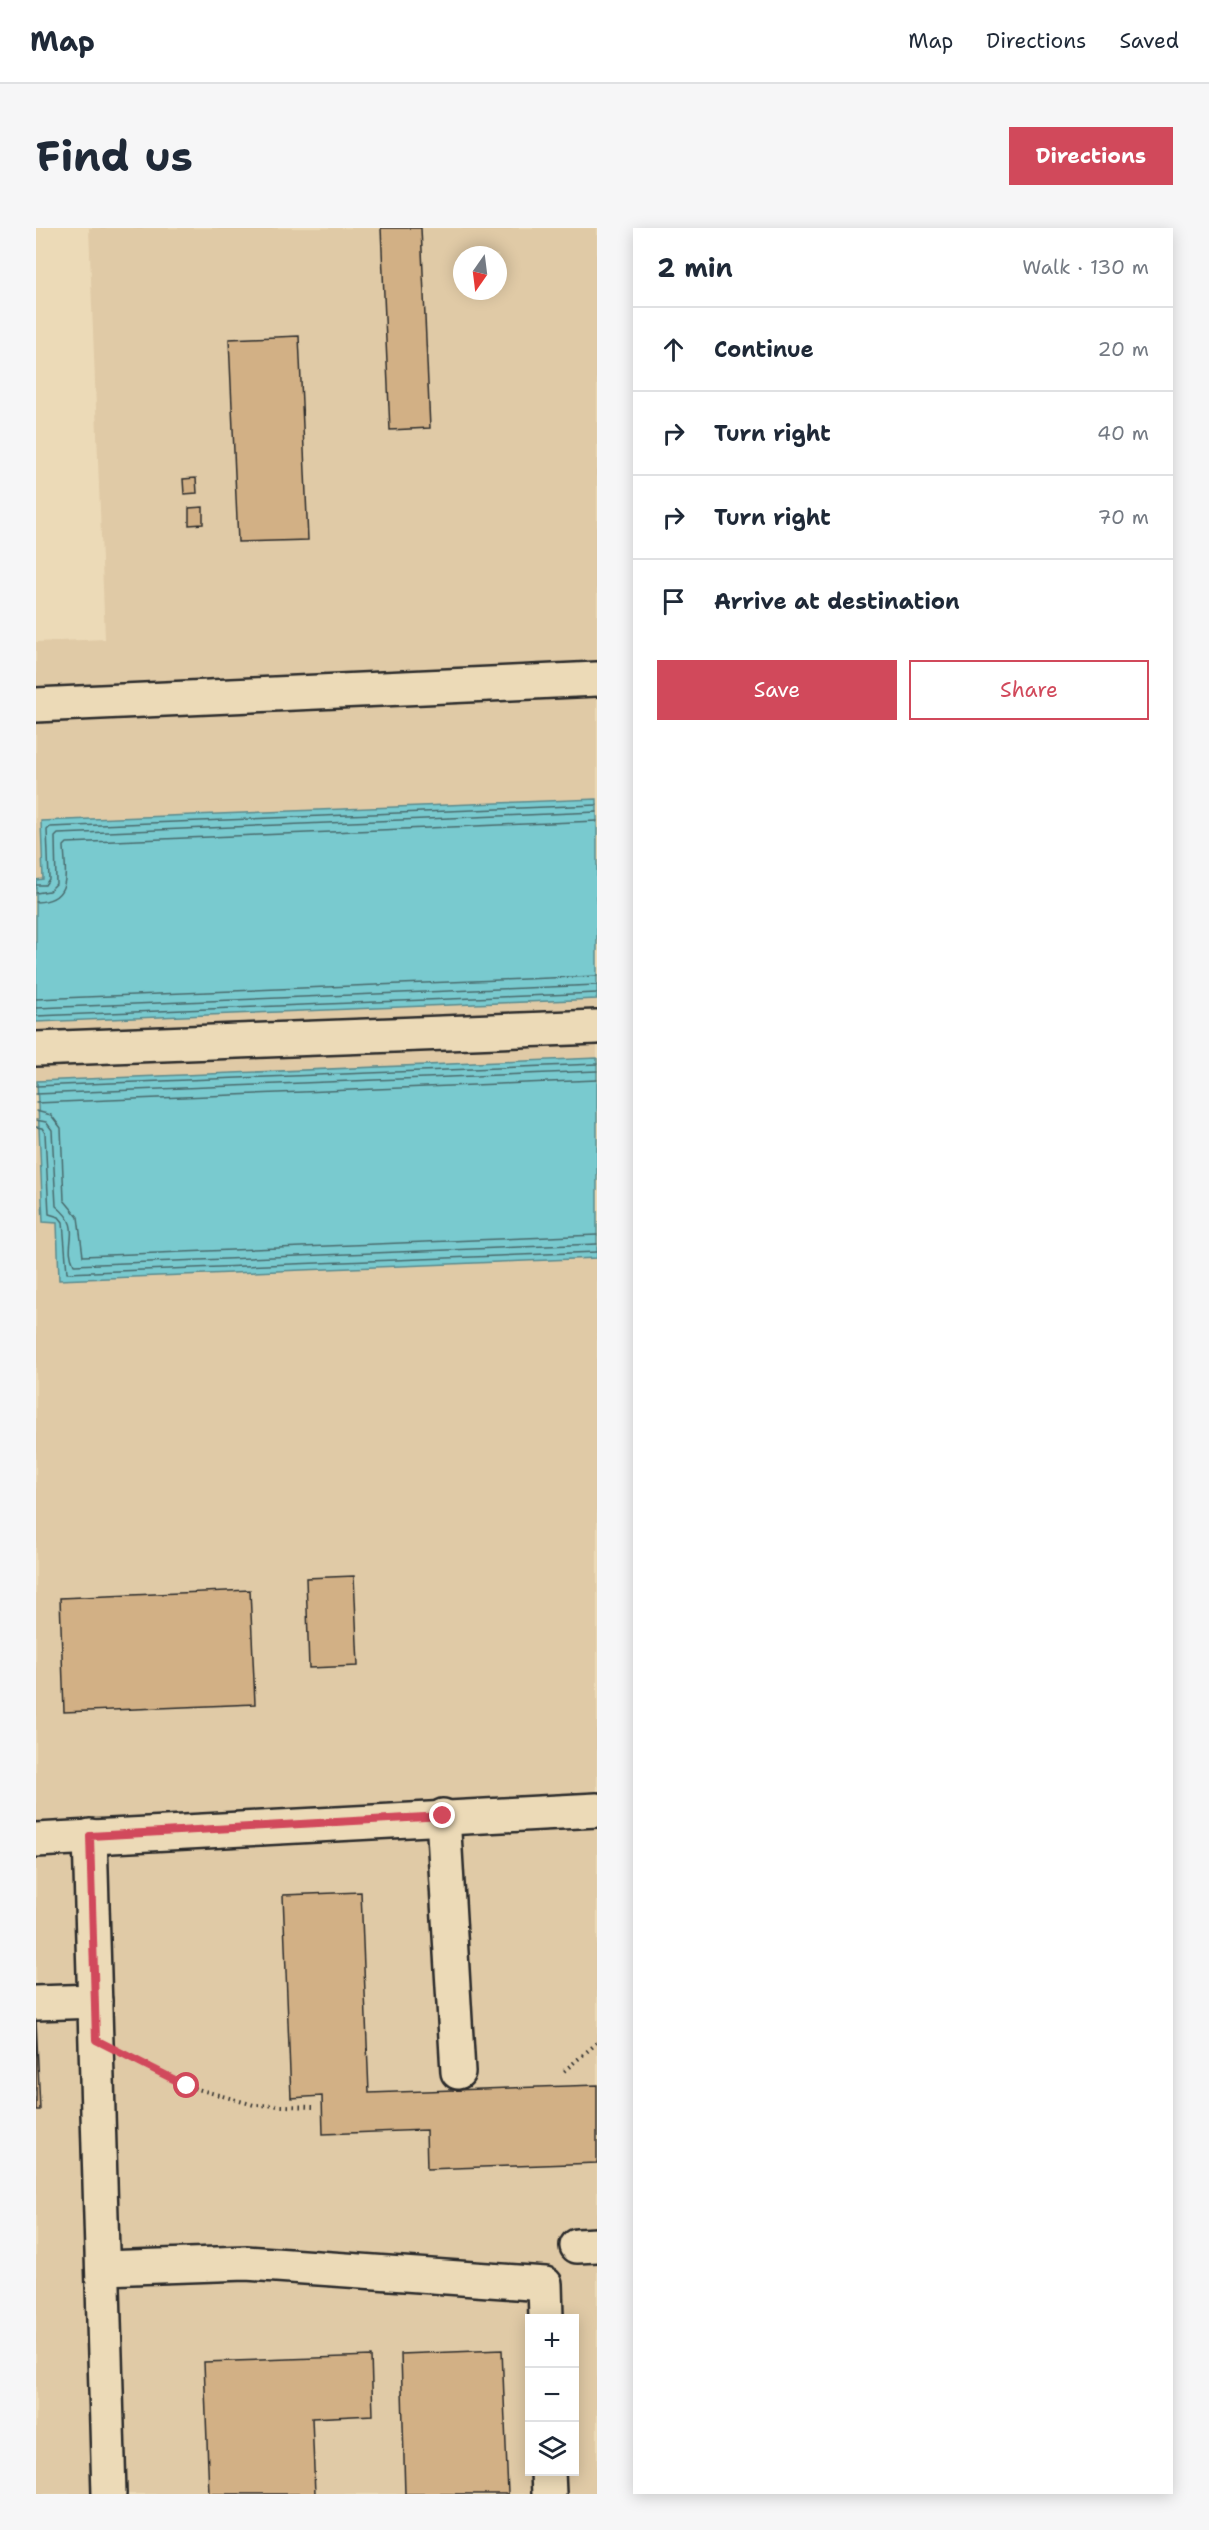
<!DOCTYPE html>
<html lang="en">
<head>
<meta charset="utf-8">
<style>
  :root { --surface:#fff; --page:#f6f6f7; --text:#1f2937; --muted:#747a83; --line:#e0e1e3; --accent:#d1495b }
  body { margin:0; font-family:"Shantell Sans",sans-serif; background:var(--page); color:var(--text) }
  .controls { position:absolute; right:18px; bottom:18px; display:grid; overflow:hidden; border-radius:0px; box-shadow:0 3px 15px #0003 }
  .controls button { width:54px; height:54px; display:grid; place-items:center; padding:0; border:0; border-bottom:2px solid var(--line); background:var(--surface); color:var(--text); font:30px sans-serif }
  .compass { position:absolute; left:417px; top:18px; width:54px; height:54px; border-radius:50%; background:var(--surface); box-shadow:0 3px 15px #0003; rotate:194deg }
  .stop { position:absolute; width:18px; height:18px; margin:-14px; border:4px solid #d1495b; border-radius:50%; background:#fff }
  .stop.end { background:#d1495b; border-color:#fff; box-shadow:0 2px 6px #0008 }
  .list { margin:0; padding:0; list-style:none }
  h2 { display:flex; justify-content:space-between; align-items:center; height:78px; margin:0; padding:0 24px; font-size:26px }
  h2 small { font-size:20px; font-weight:400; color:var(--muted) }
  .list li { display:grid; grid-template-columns:39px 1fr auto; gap:18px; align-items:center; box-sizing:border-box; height:84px; padding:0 24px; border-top:2px solid var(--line) }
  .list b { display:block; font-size:22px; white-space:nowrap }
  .list em { font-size:20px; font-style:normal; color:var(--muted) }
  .actions { display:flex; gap:12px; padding:18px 24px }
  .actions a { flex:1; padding:14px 0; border:2px solid var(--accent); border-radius:0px; text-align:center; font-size:21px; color:var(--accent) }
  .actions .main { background:var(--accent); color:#fff }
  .icon { flex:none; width:33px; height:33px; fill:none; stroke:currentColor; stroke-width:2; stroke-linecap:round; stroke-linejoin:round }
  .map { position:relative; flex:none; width:561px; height:2266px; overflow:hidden; border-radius:0px }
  header { display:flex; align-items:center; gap:36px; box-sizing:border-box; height:84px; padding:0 30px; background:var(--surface); border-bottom:2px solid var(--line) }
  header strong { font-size:28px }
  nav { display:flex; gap:33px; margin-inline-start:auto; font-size:21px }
  .intro { display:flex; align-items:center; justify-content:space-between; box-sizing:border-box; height:144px; padding:0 36px }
  h1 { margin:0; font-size:42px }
  .button { padding:15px 27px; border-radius:0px; background:var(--accent); color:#fff; font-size:21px; font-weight:700 }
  main { display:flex; gap:36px; padding:0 36px }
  aside { flex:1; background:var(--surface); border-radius:0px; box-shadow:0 3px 15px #0003 }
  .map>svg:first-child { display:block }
  .built { fill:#e0caa6; fill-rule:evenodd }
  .water { fill:#79cacf; stroke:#5a8a8d; stroke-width:1.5 }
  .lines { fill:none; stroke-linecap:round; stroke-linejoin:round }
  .shore { stroke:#4a6b6d; stroke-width:1.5 }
  .building { fill:#d2b085; stroke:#2b2b2b; stroke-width:1.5 }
  .minor-casing { stroke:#2b2b2b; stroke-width:38 }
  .path { stroke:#2b2b2b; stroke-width:4; stroke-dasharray:1.5 4.5; stroke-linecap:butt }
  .minor { stroke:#ecdab7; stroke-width:33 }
  .route { stroke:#d1495b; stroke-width:8 }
</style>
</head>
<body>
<header>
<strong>Map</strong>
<nav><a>Map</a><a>Directions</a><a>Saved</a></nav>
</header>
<div class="intro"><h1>Find us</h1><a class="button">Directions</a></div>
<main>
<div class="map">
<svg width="561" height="2266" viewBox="0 0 561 2266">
  <rect width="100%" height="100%" fill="#ecdab7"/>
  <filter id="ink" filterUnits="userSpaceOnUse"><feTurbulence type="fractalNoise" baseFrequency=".0167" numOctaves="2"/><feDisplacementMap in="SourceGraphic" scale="12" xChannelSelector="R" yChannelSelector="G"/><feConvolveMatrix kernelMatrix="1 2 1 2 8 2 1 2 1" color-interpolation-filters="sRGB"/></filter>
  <g filter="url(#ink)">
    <path class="built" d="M53,0H561V2266H0V414L69,411ZM426,27H462V63H426ZM494,2090H538V2244H494Z"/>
    <g class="water">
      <polygon points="561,571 561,771 0,794 0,652 7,651 5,593"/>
      <polygon points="561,830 561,1030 23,1052 21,995 7,994 1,853"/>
    </g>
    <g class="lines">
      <g class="shore">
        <polyline points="0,657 9,657 13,651 11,602 14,599 561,577"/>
        <polyline points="0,665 13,663 20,656 19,609 22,606 561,584"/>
        <path d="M0,674C37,673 29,644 28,618L31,615L561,593"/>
        <polyline points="0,771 561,748"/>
        <polyline points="0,780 561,757"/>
        <polyline points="0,788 561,765"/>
        <polyline points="0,858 561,836"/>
        <polyline points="0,866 561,843"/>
        <polyline points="0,875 561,852"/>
        <polyline points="0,883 15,887 25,900 28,972 42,989 47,1028 561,1007"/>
        <path d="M0,892L10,894L16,902L20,978C49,1001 26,1014 38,1037L561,1016"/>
        <polyline points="0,899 6,900 9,905 13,986 23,989 27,994 31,1045 561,1024"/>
      </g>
    </g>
    <g class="building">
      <polygon points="345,0 385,0 394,200 354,202"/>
      <polygon points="263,108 272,312 202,314 193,111"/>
      <polygon points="160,250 161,265 148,266 147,251"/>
      <polygon points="167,279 167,296 153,297 153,280"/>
      <polygon points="318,1348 322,1438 273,1440 270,1350"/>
      <polygon points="214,1362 219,1476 28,1484 24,1370"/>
      <polygon points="325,1664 333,1865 561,1857 561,1935 391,1941 390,1902 287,1906 286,1868 255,1870 247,1667"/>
      <polygon points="0,1790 4,1882 0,1882"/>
      <polygon points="466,2122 472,2266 369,2266 365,2126"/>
      <polygon points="335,2128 337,2187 276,2190 279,2266 173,2266 168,2134"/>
    </g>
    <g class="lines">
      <g class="minor-casing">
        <g id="minor">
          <polyline points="0,477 561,451"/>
          <polyline points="0,821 561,799"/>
          <polyline points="407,1588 422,1844"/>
          <polyline points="54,1608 73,2266"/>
          <polyline points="0,1612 561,1582"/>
          <polyline points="0,1775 59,1773"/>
          <polyline points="541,2018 561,2017"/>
          <polyline points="67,2040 210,2035 509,2056 510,2090"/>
          <polyline points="512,2244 513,2266"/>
        </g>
      </g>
      <g class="path">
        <polyline points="93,1829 151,1858 218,1877 278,1879"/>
        <polyline points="528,1843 561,1815"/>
      </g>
      <use href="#minor" class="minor"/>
    </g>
  </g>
  <g class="lines" filter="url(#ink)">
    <polyline class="route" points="151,1858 60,1812 54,1608 407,1588"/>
  </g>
</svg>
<div class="controls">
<button>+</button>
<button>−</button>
<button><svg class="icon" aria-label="layers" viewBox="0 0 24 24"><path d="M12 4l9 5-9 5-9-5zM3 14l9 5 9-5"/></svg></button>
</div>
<svg class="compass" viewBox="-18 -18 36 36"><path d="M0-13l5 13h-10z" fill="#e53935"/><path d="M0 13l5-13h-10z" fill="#747a83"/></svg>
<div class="stop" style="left:151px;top:1858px"></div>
<div class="stop end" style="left:407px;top:1588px"></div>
</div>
<aside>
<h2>2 min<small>Walk · 130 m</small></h2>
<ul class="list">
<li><svg class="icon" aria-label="ahead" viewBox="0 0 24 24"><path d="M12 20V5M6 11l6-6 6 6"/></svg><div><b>Continue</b></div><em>20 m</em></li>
<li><svg class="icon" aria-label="right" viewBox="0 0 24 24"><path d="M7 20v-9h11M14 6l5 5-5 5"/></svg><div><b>Turn right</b></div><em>40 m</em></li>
<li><svg class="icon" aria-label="right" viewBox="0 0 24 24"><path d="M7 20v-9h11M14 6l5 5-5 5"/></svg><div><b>Turn right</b></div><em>70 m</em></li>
<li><svg class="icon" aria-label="arrive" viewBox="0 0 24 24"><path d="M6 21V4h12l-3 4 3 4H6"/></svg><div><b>Arrive at destination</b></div></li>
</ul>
<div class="actions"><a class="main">Save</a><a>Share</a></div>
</aside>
</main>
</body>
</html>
